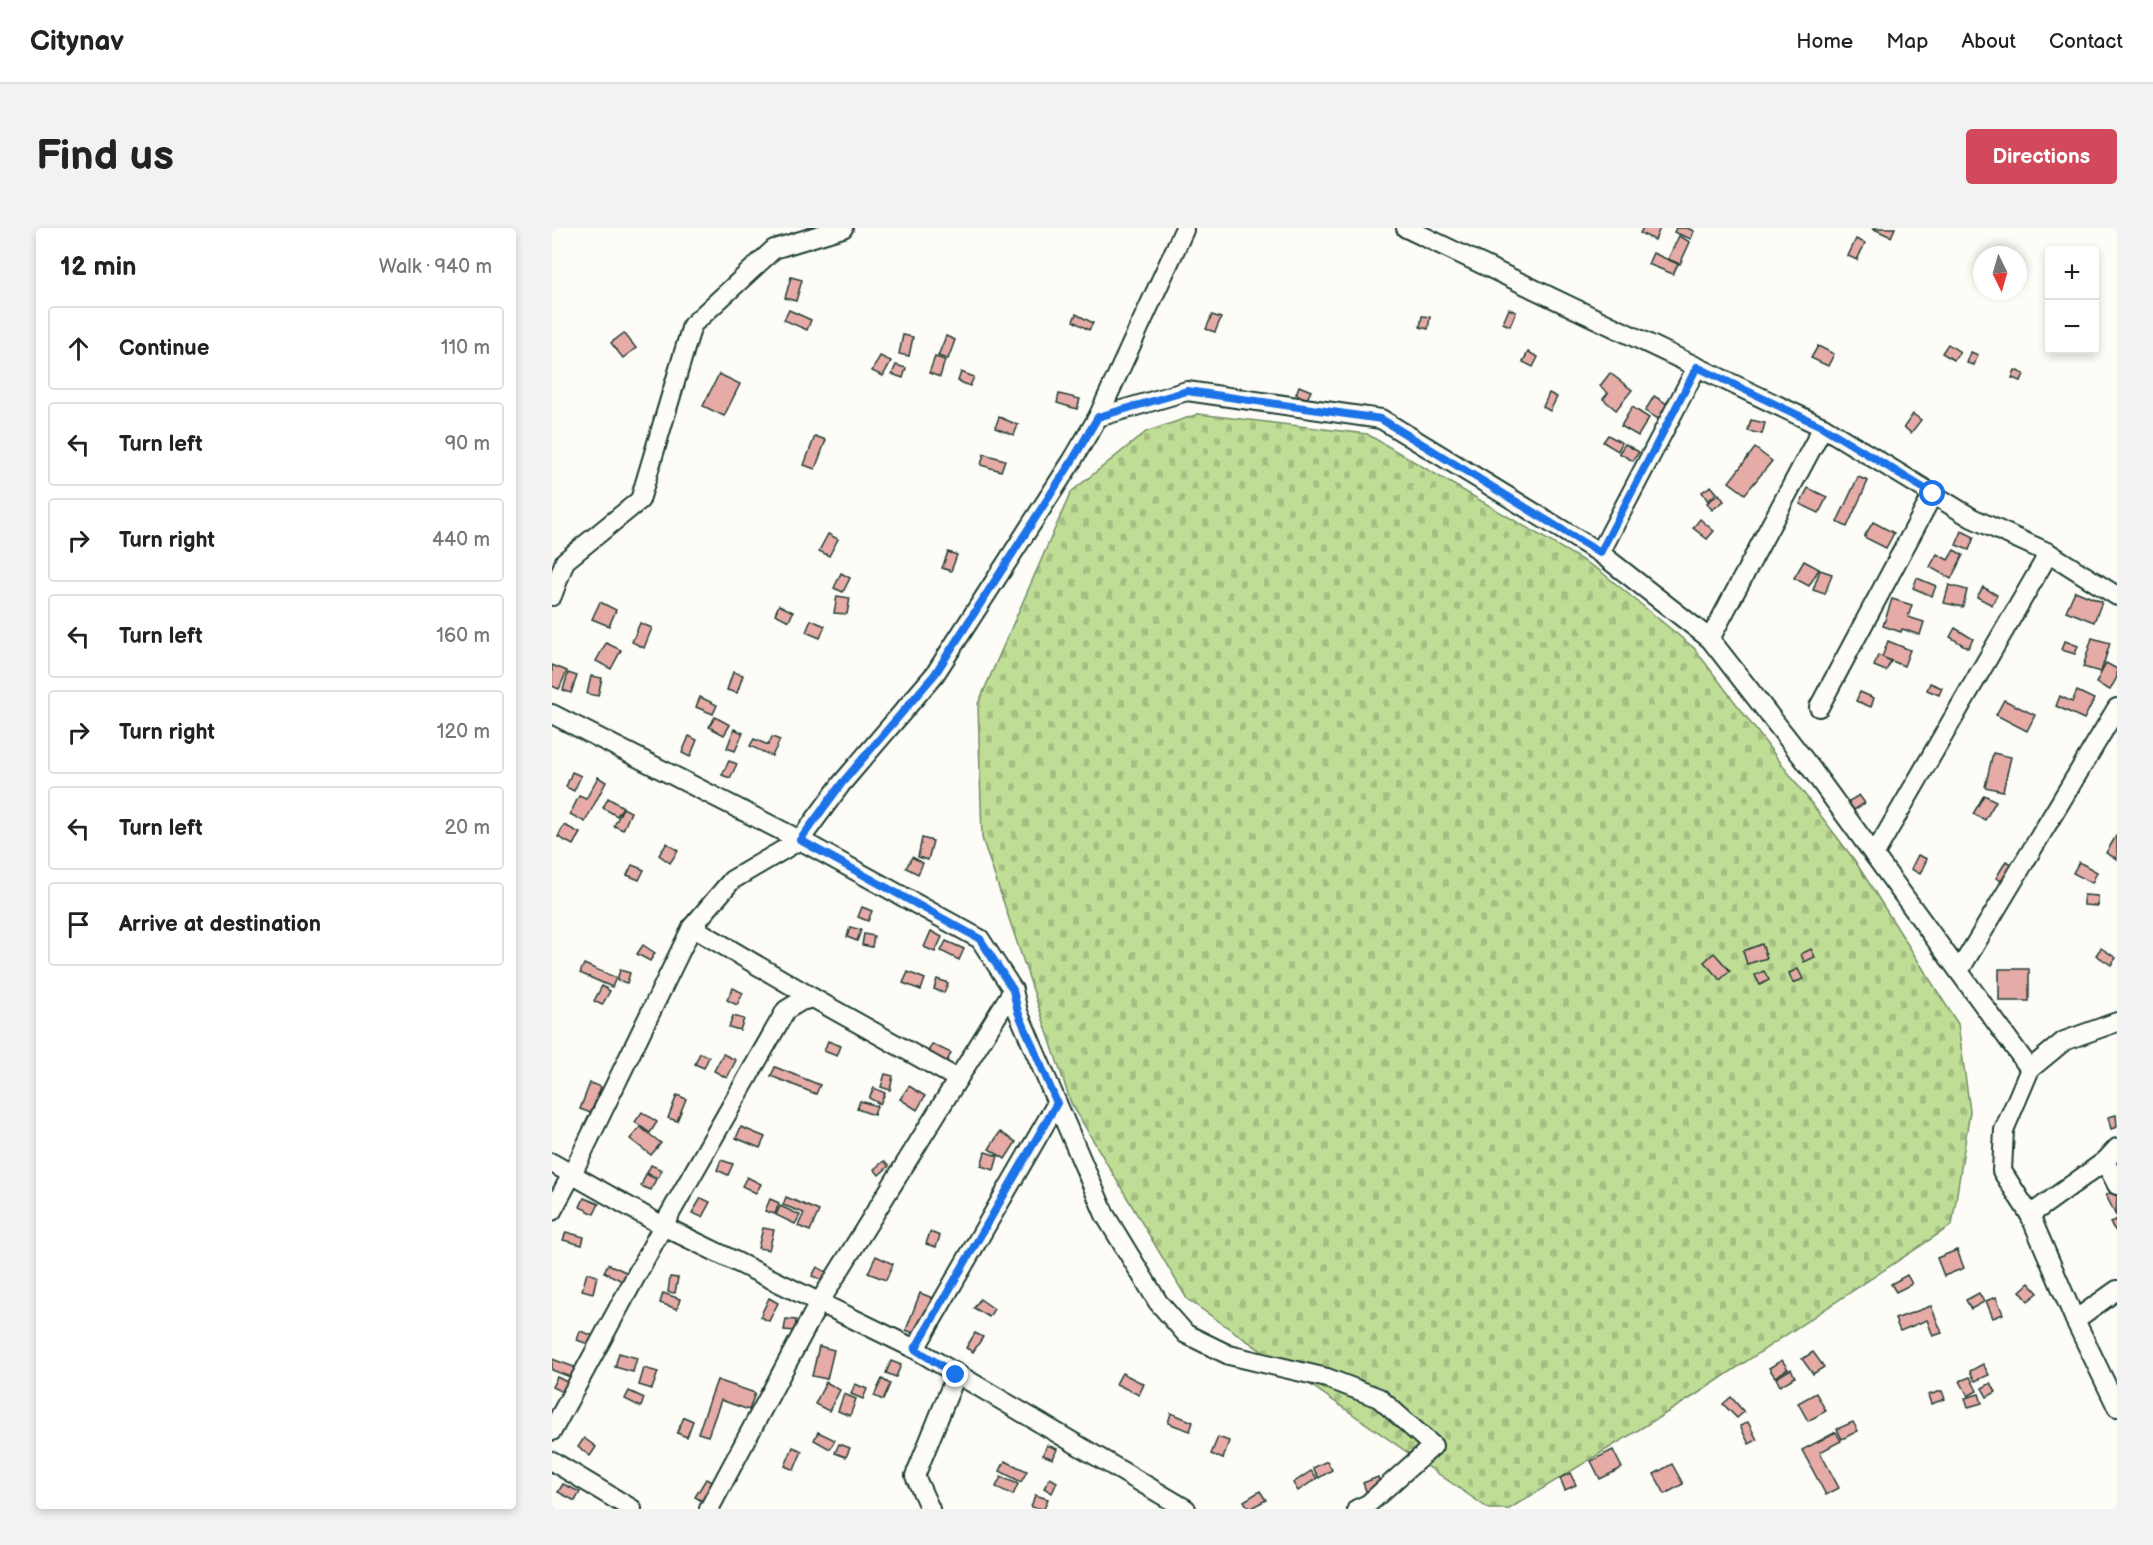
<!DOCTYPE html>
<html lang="en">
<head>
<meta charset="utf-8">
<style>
  :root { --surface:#fff; --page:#f2f2f2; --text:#222; --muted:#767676; --line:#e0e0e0; --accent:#d1495b }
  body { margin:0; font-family:"Balsamiq Sans",sans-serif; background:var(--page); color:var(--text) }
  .controls { position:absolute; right:18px; top:18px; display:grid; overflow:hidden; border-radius:6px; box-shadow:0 3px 9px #0003 }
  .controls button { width:54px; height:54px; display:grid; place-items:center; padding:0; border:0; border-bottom:2px solid var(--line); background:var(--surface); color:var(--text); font:30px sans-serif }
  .compass { position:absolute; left:1421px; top:18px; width:54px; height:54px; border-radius:50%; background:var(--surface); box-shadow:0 3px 9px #0003; rotate:175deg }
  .stop { position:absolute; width:18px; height:18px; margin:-14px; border:4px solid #1a73e8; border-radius:50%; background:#fff }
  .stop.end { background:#1a73e8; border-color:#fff; box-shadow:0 2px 6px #0008 }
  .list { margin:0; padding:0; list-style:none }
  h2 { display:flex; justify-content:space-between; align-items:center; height:78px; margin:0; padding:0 24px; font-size:26px }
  h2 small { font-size:20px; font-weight:400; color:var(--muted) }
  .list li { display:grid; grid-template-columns:39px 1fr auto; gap:18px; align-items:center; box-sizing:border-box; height:84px; margin:0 12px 12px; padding:0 12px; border:2px solid var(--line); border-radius:6px }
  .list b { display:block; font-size:22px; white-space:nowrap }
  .list em { font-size:20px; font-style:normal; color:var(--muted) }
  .icon { flex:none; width:33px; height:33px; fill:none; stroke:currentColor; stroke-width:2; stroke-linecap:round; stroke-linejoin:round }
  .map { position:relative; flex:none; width:1565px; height:1281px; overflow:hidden; border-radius:6px }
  header { display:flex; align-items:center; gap:36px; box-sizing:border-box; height:84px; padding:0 30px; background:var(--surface); border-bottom:2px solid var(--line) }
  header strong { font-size:28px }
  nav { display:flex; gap:33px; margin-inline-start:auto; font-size:21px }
  .intro { display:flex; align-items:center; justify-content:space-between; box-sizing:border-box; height:144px; padding:0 36px }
  h1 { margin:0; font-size:42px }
  .button { padding:15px 27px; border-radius:6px; background:var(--accent); color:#fff; font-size:21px; font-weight:700 }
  main { display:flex; gap:36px; padding:0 36px }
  aside { flex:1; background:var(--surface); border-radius:6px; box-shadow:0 3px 9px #0003 }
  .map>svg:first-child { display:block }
  .cemetery { fill:url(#cemetery-stones); stroke:#708d65; stroke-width:1.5 }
  .building { fill:#e6aba6; stroke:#1f3d34; stroke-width:1.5 }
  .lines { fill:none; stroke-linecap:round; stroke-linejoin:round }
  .minor-casing { stroke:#1f3d34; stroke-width:22 }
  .minor { stroke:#fdfcf7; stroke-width:18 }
  .route { stroke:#1a73e8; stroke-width:8 }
</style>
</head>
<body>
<header>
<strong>Citynav</strong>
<nav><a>Home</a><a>Map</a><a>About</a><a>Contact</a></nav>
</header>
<div class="intro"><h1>Find us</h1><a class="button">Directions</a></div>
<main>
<aside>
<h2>12 min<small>Walk · 940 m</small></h2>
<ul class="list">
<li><svg class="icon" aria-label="ahead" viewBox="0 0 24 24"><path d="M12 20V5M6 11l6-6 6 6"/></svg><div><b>Continue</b></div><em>110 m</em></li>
<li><svg class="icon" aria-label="left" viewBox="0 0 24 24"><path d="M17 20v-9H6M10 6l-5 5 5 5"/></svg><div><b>Turn left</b></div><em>90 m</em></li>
<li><svg class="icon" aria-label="right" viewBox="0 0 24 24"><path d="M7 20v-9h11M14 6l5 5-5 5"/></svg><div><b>Turn right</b></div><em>440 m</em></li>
<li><svg class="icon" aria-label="left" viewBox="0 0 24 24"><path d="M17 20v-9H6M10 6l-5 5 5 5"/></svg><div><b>Turn left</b></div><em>160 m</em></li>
<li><svg class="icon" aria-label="right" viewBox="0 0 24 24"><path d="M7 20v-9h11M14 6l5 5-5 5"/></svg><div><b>Turn right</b></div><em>120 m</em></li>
<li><svg class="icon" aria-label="left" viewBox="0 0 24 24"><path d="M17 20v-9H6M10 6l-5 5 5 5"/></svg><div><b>Turn left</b></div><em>20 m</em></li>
<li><svg class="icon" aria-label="arrive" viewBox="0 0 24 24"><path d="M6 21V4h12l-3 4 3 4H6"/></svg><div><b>Arrive at destination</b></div></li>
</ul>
</aside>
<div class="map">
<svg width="1565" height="1281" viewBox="0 0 1565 1281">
  <defs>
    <pattern id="cemetery-stones" width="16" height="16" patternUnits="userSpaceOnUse" patternTransform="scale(1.5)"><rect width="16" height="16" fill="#c0dd96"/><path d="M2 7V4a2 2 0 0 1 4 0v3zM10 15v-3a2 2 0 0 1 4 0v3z" fill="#a5bf82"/></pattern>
  </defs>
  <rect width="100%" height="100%" fill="#fdfcf7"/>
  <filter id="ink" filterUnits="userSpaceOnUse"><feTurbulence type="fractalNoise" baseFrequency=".0167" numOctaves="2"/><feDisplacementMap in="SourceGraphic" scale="12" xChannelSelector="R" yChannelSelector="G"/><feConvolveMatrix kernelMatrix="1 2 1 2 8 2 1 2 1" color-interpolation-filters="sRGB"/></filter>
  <g filter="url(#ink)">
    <polygon class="cemetery" points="646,186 815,206 1047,342 1142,420 1303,633 1406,796 1418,883 1400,997 1142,1168 957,1281 937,1281 635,1071 519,875 430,610 426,476 519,264 594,204"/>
    <g class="building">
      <polygon points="1091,0 1108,0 1103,12 1088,5"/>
      <polygon points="1124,0 1135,0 1142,3 1139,11 1122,4"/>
      <polygon points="1320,0 1343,0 1339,9"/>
      <polygon points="1127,8 1138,14 1128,36 1116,31"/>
      <polygon points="1304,11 1313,15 1305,32 1296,28"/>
      <polygon points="1101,25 1126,36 1121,46 1096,36"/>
      <polygon points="239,49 250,52 244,73 233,70"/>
      <polygon points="957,81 964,84 958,98 951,95"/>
      <polygon points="237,82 259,92 255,102 232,92"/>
      <polygon points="524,86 541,95 537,102 521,93"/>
      <polygon points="660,87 669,90 663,104 654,101"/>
      <polygon points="870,88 878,89 876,101 868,99"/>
      <polygon points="72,105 84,120 71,130 59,115"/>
      <polygon points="351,107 361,109 357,128 347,126"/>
      <polygon points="394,108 403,112 396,131 386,128"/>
      <polygon points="1396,116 1408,124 1402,132 1390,125"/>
      <polygon points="1266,118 1282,126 1276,138 1259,130"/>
      <polygon points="976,124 986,129 981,139 971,134"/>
      <polygon points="1419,124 1426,127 1422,137 1415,135"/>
      <polygon points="328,128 339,133 331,148 320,143"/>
      <polygon points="383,129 393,132 388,149 377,145"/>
      <polygon points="344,137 354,140 351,150 340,146"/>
      <polygon points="1463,142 1472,146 1469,153 1460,150"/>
      <polygon points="409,144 422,149 418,158 406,153"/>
      <polygon points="1058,145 1080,162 1064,182 1051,171 1056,165 1048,158"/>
      <polygon points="167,146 188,156 172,188 151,178"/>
      <polygon points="747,158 759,163 755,171 744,166"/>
      <polygon points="997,165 1005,169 998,183 991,179"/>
      <polygon points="507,166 528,171 525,181 505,175"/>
      <polygon points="1102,168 1117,177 1108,192 1093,183"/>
      <polygon points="1080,179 1097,190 1086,208 1069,198"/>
      <polygon points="1361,186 1369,192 1359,205 1352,199"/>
      <polygon points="447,189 466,197 462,207 443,200"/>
      <polygon points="1199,192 1213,195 1210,206 1196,203"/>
      <polygon points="1056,207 1070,215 1066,223 1051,214"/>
      <polygon points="263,208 274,212 263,241 252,237"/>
      <polygon points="1073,216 1087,224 1081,233 1067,225"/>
      <polygon points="1203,220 1220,233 1193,266 1177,254"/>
      <polygon points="432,226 453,232 449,243 429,237"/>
      <polygon points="1306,249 1316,253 1295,299 1285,294"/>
      <polygon points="1159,258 1165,265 1156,273 1150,264"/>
      <polygon points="1256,260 1275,269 1267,285 1248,276"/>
      <polygon points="1167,266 1172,273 1160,282 1155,275"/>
      <polygon points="1148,291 1162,303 1155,311 1141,300"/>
      <polygon points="1321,294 1342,305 1334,320 1312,309"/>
      <polygon points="1410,303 1422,309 1417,322 1404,317"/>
      <polygon points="276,306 286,311 277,328 267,323"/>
      <polygon points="1402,322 1411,327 1399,351 1378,339 1385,326 1396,332"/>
      <polygon points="396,324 405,327 399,343 390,340"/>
      <polygon points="1252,333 1267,341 1257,358 1242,350"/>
      <polygon points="1268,342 1280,346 1273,366 1261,362"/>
      <polygon points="289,345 298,350 291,364 282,360"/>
      <polygon points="1365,350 1384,358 1380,368 1361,360"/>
      <polygon points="1397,357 1415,362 1411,379 1392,375"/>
      <polygon points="1431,359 1445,367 1440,377 1425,369"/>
      <polygon points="1523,363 1550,374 1542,394 1514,383"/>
      <polygon points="285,368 298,370 295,386 282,385"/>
      <polygon points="1340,371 1360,377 1356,389 1372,394 1368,407 1350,401 1349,404 1331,398"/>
      <polygon points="48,374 64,382 57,398 40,391"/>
      <polygon points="227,377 241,384 237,393 223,386"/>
      <polygon points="259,392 273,398 268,410 254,404"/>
      <polygon points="88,395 100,400 92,420 80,414"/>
      <polygon points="1403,400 1421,411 1416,420 1398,409"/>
      <polygon points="1540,410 1558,415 1549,444 1531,439"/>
      <polygon points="1336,413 1358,422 1352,438 1330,429"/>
      <polygon points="1513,413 1526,418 1523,426 1510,422"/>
      <polygon points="54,415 69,422 59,441 44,433"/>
      <polygon points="1326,427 1339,433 1334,443 1322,438"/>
      <polygon points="1554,435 1565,441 1565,449 1558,462 1544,455"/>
      <polygon points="0,437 15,443 7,461 0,458"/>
      <polygon points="181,444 191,447 185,465 175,462"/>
      <polygon points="16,445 25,448 19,465 11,462"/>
      <polygon points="39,448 50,450 46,468 35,466"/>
      <polygon points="1378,455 1390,460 1387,467 1375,462"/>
      <polygon points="1525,463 1542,471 1532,491 1504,478 1508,468 1520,474"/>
      <polygon points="1308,464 1322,470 1319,479 1304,473"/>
      <polygon points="148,469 165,477 161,486 144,479"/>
      <polygon points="1452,472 1483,487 1475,503 1444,487"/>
      <polygon points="163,489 178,497 172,507 157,499"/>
      <polygon points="182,501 191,505 183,523 175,520"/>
      <polygon points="137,508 145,512 138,529 130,525"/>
      <polygon points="220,509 228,512 220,528 198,518 202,511 216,517"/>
      <polygon points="1441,525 1459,529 1451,563 1433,559"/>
      <polygon points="177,533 185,536 178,550 170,547"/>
      <polygon points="20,544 29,548 22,563 14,559"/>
      <polygon points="46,549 54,554 33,594 18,586 27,568 34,571"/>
      <polygon points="1307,567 1313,575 1302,582 1296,574"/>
      <polygon points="1432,567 1444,573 1433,592 1421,586"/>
      <polygon points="56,570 71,579 65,588 51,580"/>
      <polygon points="71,580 79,584 71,602 62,598"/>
      <polygon points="12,597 28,605 21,617 6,609"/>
      <polygon points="1564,608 1565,608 1565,631 1554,625"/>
      <polygon points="370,610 381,613 376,632 366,629"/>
      <polygon points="115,615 126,623 118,635 107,627"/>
      <polygon points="1366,627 1375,631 1368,646 1359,641"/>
      <polygon points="360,629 371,635 366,646 354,640"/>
      <polygon points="1454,633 1467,639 1457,657 1444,650"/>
      <polygon points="1527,634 1545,644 1540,655 1521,645"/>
      <polygon points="80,637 92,642 87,652 75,647"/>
      <polygon points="1532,667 1546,668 1546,678 1532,677"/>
      <polygon points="310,679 320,683 316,693 306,689"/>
      <polygon points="298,699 309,702 305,713 295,709"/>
      <polygon points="379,703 390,709 383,724 372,719"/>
      <polygon points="312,706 322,708 320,719 310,717"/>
      <polygon points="394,713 412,721 407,732 389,723"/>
      <polygon points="1210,716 1215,730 1195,736 1191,723"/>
      <polygon points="91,717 103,725 98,733 85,726"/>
      <polygon points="1549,720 1564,730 1559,737 1544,727"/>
      <polygon points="1259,721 1263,729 1252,734 1249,726"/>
      <polygon points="1162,725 1178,743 1168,752 1152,734"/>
      <polygon points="32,736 64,750 60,759 28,745"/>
      <polygon points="1246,741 1251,751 1241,755 1237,745"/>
      <rect x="1447" y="741" width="30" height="32"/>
      <polygon points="68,742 78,745 75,755 65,752"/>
      <polygon points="1212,743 1217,752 1208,757 1203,747"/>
      <polygon points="356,744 373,751 369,762 351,755"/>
      <polygon points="385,751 396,755 392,765 382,761"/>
      <polygon points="50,758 58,763 50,777 42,773"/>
      <polygon points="181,760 191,765 185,777 175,772"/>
      <polygon points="181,788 192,791 188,802 177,799"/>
      <polygon points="276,813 289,818 285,828 272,823"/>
      <polygon points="380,816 399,825 393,837 374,828"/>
      <polygon points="148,825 157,829 152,840 143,836"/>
      <polygon points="171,826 184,832 175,850 162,843"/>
      <polygon points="223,839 268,857 264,866 219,848"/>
      <polygon points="333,846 341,848 338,862 329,859"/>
      <polygon points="38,855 49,859 39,885 28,881"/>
      <polygon points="357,858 373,868 365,882 348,871"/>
      <polygon points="322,860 333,865 328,876 317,870"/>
      <polygon points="125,867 134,871 125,893 116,890"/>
      <polygon points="308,873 325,878 322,887 305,881"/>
      <polygon points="90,884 105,894 98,905 83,894"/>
      <polygon points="1564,887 1565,899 1559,901 1556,889"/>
      <polygon points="88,899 109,915 99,927 78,911"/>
      <polygon points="189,899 213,909 208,920 184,910"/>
      <polygon points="448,904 464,914 453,931 437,921"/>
      <polygon points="433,924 446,928 442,942 429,938"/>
      <polygon points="169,932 181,936 176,947 165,942"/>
      <polygon points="332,933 337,938 327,947 322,941"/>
      <polygon points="99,937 110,942 106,950 95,945"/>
      <polygon points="94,946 104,951 99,962 89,958"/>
      <polygon points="195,949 209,956 204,965 190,958"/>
      <polygon points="1563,963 1565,966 1564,988 1554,967"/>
      <polygon points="234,969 267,983 258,1003 246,998 252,985 231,977"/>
      <polygon points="32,970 47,976 42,986 28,979"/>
      <polygon points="149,970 158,974 150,989 140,985"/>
      <polygon points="218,971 227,975 223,986 213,983"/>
      <polygon points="228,978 248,987 243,996 224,987"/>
      <polygon points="1565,991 1565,1005 1558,995"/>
      <polygon points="211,1000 222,1002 217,1022 206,1020"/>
      <polygon points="14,1004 32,1009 30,1017 11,1012"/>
      <polygon points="378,1004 388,1008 384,1019 374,1016"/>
      <polygon points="1405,1022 1412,1040 1392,1048 1385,1030"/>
      <polygon points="324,1028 341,1036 334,1052 316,1045"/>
      <polygon points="56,1036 76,1045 72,1054 52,1044"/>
      <polygon points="265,1039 276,1045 272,1053 260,1048"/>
      <polygon points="35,1045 45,1048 41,1065 30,1062"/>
      <polygon points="1355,1047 1360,1056 1344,1064 1339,1056"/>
      <polygon points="118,1049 126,1050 123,1065 116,1064"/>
      <polygon points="1477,1055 1486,1065 1476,1073 1468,1063"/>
      <polygon points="111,1065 128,1071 125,1081 108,1075"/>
      <polygon points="368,1065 383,1071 368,1108 354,1102"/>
      <polygon points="1427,1065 1432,1074 1419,1081 1414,1072"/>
      <polygon points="1444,1069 1451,1086 1441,1090 1434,1073"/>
      <polygon points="217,1070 226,1075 217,1093 208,1089"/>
      <polygon points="428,1071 442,1081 437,1089 422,1080"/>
      <polygon points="1379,1078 1390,1105 1381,1108 1375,1092 1348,1103 1343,1091"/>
      <polygon points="234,1091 244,1092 243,1103 232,1102"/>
      <polygon points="28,1103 42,1108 39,1117 25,1112"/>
      <polygon points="423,1105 431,1109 421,1124 414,1120"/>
      <polygon points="267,1118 282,1122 275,1151 260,1148"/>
      <polygon points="1261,1124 1272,1139 1261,1146 1250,1131"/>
      <polygon points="67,1125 85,1130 81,1144 63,1139"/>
      <polygon points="0,1131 25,1140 21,1150 0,1142"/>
      <polygon points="1230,1132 1236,1141 1223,1149 1217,1140"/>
      <polygon points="339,1133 349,1137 344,1149 334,1145"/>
      <polygon points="1431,1136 1437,1147 1423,1153 1418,1143"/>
      <polygon points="92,1140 106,1144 100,1161 87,1157"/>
      <polygon points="1239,1141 1243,1149 1228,1158 1224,1150"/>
      <polygon points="570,1145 592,1156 587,1167 564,1156"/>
      <polygon points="5,1149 17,1155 12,1165 0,1159"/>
      <polygon points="1418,1149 1425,1163 1416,1168 1408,1153"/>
      <polygon points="330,1151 338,1156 331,1172 322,1168"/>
      <polygon points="165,1152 203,1165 197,1182 169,1172 156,1208 146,1205"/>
      <polygon points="274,1154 288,1162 277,1183 263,1176"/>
      <polygon points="1439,1155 1444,1164 1435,1169 1430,1160"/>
      <polygon points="303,1156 315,1161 311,1171 299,1166"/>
      <polygon points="77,1163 92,1170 89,1179 73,1171"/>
      <polygon points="1390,1163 1393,1171 1379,1176 1376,1167"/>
      <polygon points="1264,1165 1274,1183 1256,1193 1246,1175"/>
      <polygon points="292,1166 304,1171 298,1188 286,1183"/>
      <polygon points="1427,1166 1430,1175 1416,1179 1413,1170"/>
      <polygon points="1179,1169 1192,1184 1185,1190 1171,1176"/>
      <polygon points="619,1185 641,1194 638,1203 616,1195"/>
      <polygon points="132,1189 141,1193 135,1209 125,1205"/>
      <polygon points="1196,1194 1205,1212 1197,1216 1188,1198"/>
      <polygon points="1301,1194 1306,1203 1290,1211 1285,1201"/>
      <polygon points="266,1204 283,1212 278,1221 262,1212"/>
      <polygon points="1284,1204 1289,1213 1268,1224 1287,1260 1274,1267 1250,1222"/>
      <polygon points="666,1209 677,1213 671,1231 659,1226"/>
      <polygon points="32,1210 44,1219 38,1228 26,1219"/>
      <polygon points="287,1216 298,1220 294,1229 283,1225"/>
      <polygon points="495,1217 505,1221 501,1231 491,1227"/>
      <polygon points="241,1219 250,1223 242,1242 233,1238"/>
      <polygon points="1061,1222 1070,1240 1048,1251 1039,1233"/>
      <polygon points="453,1233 475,1243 469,1254 448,1243"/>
      <polygon points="775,1233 780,1242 767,1250 761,1240"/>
      <polygon points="1120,1236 1131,1256 1113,1266 1102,1246"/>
      <polygon points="759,1243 765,1250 746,1263 741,1255"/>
      <polygon points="1018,1245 1024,1257 1013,1262 1008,1250"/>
      <polygon points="449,1249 466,1256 461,1267 444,1259"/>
      <polygon points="826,1249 831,1262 816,1268 811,1255"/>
      <polygon points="498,1250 505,1254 500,1265 492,1260"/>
      <polygon points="154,1251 166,1257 155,1276 143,1269"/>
      <polygon points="11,1256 28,1264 23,1273 6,1264"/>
      <polygon points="708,1263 714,1272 697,1281 692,1273"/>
      <polygon points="483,1267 496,1271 492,1281 479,1279"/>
    </g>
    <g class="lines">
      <g class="minor-casing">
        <g id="minor">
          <polyline points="854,0 1271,199 1420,290 1497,325 1565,368"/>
          <polyline points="546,189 635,163 829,191 1048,325 1158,411 1258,539 1478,841"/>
          <polyline points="1048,325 1145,139"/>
          <polyline points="0,368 13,333 88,272 140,97 222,21 291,0"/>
          <polyline points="1158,411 1271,199"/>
          <polyline points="1267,479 1381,266"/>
          <polyline points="0,486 248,612 428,711 461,762 466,784 553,987 606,1074 634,1106 677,1127 775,1150 827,1170 881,1218 816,1276 805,1281"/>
          <polyline points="1322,627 1497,325"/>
          <polyline points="140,699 261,770"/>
          <polyline points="1407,743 1565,480"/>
          <polyline points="1565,794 1512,813 1478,841 1452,902 1450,943 1478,987 1523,1092 1565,1179"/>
          <polyline points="1553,933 1565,957"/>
          <polyline points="0,935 111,998 363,1121 634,1281"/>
          <polyline points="0,983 20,946 140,699 180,652 248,612 290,555 383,446 520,233 546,189 632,2"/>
          <polyline points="1478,987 1553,933 1565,920"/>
          <polyline points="1523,1092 1565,1062"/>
          <polyline points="363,1121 505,875"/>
          <polyline points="0,1203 111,998 234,782 249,773 261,770 406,851"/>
          <polyline points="0,1233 80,1281"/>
          <polyline points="157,1281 267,1075 461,762"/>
          <polyline points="378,1281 363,1248 404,1147"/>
        </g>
      </g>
      <use href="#minor" class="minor"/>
    </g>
  </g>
  <g class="lines" filter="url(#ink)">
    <polyline class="route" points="404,1147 363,1121 505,875 466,784 461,762 428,711 248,612 290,555 383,446 520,233 546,189 635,163 829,191 1048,325 1145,139 1271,199 1381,266"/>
  </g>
</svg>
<div class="controls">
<button>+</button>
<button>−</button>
</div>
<svg class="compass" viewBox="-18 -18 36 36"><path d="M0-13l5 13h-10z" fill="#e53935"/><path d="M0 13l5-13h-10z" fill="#767676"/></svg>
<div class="stop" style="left:1381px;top:266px"></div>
<div class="stop end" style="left:404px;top:1147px"></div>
</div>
</main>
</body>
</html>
